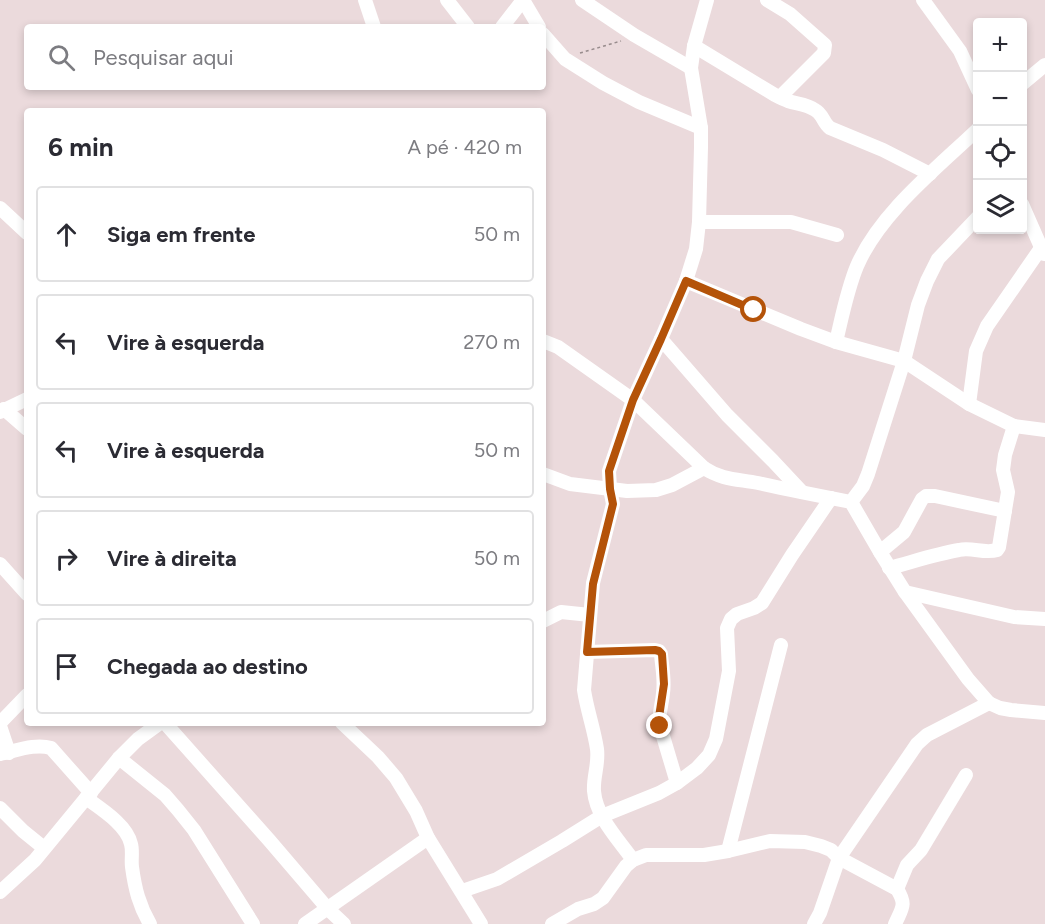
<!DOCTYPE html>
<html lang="pt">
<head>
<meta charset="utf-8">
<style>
  :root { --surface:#fff; --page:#f7f7f7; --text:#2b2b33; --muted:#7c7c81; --line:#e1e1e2 }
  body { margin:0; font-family:Figtree,sans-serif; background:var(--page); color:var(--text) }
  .controls { position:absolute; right:18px; top:18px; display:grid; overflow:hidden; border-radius:6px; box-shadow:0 3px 9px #0003 }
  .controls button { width:54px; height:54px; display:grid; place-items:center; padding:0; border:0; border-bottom:2px solid var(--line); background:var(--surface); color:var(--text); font:30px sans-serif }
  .stop { position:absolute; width:18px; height:18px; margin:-14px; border:4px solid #b45309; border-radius:50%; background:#fff }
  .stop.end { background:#b45309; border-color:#fff; box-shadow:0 2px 6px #0008 }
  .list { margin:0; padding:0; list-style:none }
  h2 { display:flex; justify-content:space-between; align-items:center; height:78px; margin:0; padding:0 24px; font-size:26px }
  h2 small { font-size:20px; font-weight:400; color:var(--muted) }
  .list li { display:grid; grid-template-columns:39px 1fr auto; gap:18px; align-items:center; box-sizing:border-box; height:96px; margin:0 12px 12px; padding:0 12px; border:2px solid var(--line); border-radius:6px }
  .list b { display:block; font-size:22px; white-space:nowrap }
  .list em { font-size:20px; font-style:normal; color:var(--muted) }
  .icon { flex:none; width:33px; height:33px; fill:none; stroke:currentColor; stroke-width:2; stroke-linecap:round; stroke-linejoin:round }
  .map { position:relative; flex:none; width:1045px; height:924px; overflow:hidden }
  .search { position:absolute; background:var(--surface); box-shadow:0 3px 9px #0003; left:24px; top:24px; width:522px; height:66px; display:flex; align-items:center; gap:15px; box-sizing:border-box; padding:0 21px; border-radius:6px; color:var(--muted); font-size:22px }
  .panel { position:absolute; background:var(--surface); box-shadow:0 3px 9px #0003; left:24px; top:108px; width:522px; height:618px; border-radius:6px }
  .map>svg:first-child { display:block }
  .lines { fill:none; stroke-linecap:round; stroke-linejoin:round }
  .path { stroke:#988c8d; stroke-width:1.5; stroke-dasharray:3 3; stroke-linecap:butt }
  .minor { stroke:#fff; stroke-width:14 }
  .route { stroke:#b45309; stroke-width:8 }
</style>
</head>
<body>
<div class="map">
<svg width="1045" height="924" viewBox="0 0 1045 924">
  <rect width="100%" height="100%" fill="#ebdadc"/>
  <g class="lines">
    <polyline class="path" points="580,53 621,41"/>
    <g class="minor">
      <polyline points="365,0 374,27"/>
      <polyline points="447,0 468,27"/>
      <polyline points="523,0 539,27"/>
      <polyline points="582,0 634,35 691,68"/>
      <polyline points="767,0 790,14 825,45 824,53 780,97"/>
      <polyline points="923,0 960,51 978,90"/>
      <polyline points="502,27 523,0"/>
      <polyline points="543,34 565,59 603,83 639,102 701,128"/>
      <path d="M694,46L775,95C779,97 783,99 788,101C797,104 807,104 815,110C823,114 823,123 830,128L883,150L930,174"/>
      <polyline points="1022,84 1045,65"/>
      <polyline points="1022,204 1044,254"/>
      <polyline points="0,208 27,233"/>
      <polyline points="699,222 791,222 837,235"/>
      <polyline points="686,281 801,329 836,342 904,361 969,404 1014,426 1045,430"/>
      <polyline points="661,339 727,415 773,461 802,492"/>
      <path d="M543,341L558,347L633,400L704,468C722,480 738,479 758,483C789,490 820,496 851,502L880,552L905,592L968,679L989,703L1000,708L1011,710L1045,713"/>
      <path d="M836,342C842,317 847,290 857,266C880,213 936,169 978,129"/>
      <polyline points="969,404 976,351 987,326 1041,248"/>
      <polyline points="4,409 27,429"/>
      <polyline points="0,412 27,399"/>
      <polyline points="543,474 570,484 627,491 656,490 672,485 704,468"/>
      <polyline points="851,502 863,486 868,474 904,361 918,305 927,281 938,259 978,217"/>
      <polyline points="880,552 904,532 922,499 926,496 935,496 1005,511"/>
      <polyline points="0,564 27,594"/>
      <path d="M889,568C912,562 936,554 959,550C972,547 985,554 997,550L999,547L1008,492L1003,470L1005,455L1014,426"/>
      <polyline points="905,592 1014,617 1045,619"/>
      <polyline points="543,621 561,612 590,615"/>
      <path d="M587,652L655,650L659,651L661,654C662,667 665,680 663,693C662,706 658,713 660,726L677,783"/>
      <polyline points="0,723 27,695"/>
      <polyline points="165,723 269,840 328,909 344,924"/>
      <polyline points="342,723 378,757 396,778 416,811 428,838 481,924"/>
      <polyline points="0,726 9,753"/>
      <path d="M0,754C16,751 35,743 51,748L91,793"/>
      <polyline points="119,758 165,795 178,810 194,830 253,924"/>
      <path d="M86,798C101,809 127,825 131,844C133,851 131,860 132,867C135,889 139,905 150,924"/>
      <polyline points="0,808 23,831 44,848"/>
      <polyline points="728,851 781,645"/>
      <path d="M633,860C619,840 596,817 594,791C593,777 599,764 597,749C594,729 587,710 584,690L593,583L613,504L610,489L609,471L633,400L661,339L686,281L696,249L699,222L701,147V128L691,68L694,46L707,0"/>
      <polyline points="897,889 907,865 921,850 966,775"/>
      <polyline points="462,891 497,879 562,841 602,816 659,793 677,783 697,768 709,755 716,739 729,671 727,628 731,619 737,614 754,608 762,603 792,555 831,498"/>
      <polyline points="0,892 35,860 119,758 138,739 160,723"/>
      <polyline points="305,924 428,838"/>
      <path d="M552,924L578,909L594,904L603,898L626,866L633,860L646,855H704L728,851L770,841L805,842L821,846L831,850L839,858L897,889C907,905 902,908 895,924"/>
      <polyline points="814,924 820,913 839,858 917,744 927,735 989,703"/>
    </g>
  </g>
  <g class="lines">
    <polyline class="route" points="660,726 659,717 664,684 662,654 659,651 655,650 587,652 593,584 613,504 610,489 609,471 633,400 661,339 686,281 754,310"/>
  </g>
</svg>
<div class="controls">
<button>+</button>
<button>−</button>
<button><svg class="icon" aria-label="locate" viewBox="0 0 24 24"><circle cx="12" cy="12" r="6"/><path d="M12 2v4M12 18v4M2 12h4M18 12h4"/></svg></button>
<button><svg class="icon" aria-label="layers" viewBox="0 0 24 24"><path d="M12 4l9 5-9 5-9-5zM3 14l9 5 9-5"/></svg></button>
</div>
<div class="stop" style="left:754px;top:310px"></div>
<div class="stop end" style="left:660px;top:726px"></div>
<div class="search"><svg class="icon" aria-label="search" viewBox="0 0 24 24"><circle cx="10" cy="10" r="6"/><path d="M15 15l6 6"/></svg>Pesquisar aqui</div>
<section class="panel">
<h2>6 min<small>A pé · 420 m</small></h2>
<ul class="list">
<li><svg class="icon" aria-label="ahead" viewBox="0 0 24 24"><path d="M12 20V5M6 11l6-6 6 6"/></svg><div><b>Siga em frente</b></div><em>50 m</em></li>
<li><svg class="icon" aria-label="left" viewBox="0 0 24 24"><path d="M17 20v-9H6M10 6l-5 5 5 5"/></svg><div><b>Vire à esquerda</b></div><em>270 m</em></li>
<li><svg class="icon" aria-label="left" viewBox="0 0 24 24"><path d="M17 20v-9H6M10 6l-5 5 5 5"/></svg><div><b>Vire à esquerda</b></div><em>50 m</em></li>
<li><svg class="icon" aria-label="right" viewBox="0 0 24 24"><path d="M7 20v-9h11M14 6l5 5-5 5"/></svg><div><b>Vire à direita</b></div><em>50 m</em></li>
<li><svg class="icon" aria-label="arrive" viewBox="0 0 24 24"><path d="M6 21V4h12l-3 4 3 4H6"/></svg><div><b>Chegada ao destino</b></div></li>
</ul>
</section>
</div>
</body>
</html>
